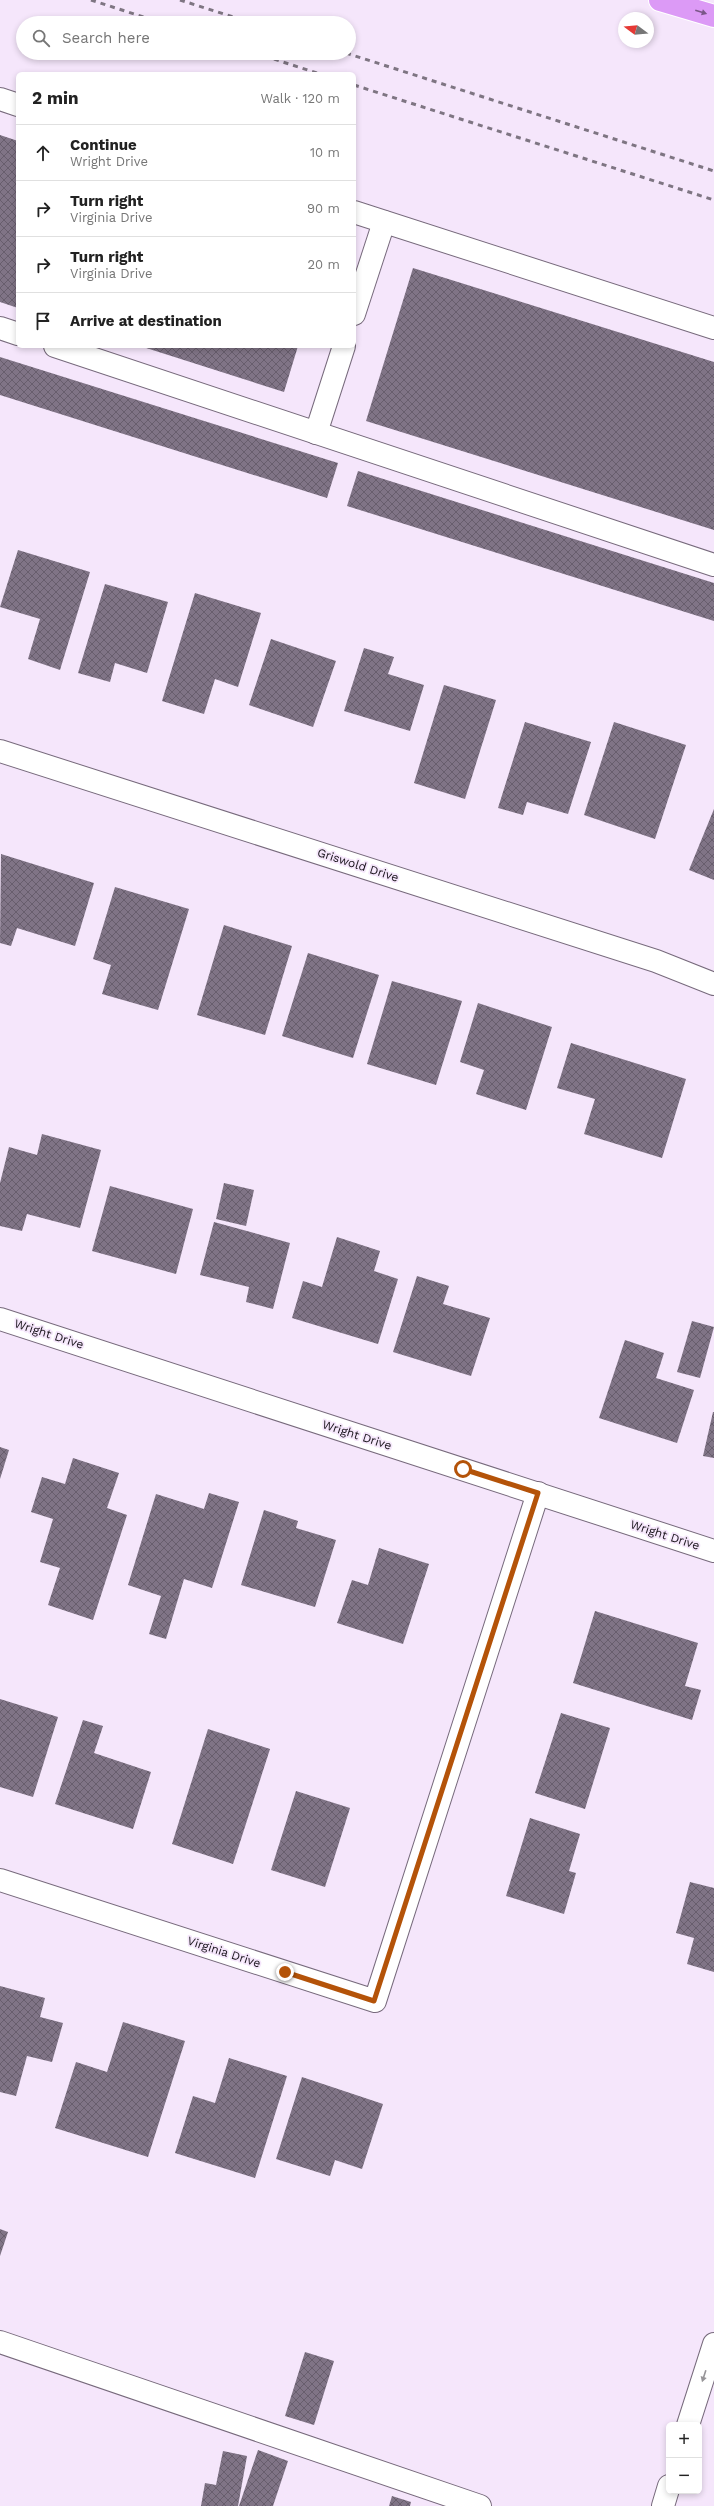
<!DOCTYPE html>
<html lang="en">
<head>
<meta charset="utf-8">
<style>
  :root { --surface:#fff; --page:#f2f2f2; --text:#222; --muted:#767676; --line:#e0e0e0 }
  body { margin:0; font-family:"Work Sans",sans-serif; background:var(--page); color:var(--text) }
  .controls { position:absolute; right:12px; bottom:12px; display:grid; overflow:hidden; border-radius:6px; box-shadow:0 2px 6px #0003 }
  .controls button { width:36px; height:36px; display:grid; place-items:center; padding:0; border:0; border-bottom:1px solid var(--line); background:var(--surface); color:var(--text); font:20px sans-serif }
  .compass { position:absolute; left:618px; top:12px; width:36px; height:36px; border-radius:50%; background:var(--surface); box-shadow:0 2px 6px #0003; rotate:286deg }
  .stop { position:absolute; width:12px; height:12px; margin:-9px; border:3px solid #b45309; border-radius:50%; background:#fff }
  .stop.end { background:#b45309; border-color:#fff; box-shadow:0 1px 4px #0008 }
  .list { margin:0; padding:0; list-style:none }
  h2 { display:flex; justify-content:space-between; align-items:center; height:52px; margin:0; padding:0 16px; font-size:17px }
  h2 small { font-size:13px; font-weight:400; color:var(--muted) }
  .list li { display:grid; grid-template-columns:26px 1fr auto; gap:12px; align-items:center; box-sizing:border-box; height:56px; padding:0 16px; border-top:1px solid var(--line) }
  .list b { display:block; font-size:15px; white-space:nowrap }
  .list p { margin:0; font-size:13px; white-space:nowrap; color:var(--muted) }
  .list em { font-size:13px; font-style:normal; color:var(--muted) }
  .icon { flex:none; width:22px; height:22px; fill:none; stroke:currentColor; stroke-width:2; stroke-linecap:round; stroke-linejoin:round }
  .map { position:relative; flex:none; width:714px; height:2506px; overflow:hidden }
  .search { position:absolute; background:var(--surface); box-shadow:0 2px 6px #0003; left:16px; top:16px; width:340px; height:44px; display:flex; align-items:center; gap:10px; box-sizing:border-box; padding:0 14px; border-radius:22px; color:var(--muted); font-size:15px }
  .panel { position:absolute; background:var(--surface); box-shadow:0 2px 6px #0003; left:16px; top:72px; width:340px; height:276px; border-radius:6px }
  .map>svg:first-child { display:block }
  .building { fill:url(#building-cross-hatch) }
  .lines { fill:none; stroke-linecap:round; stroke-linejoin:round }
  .minor-casing { stroke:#776a7c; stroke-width:24 }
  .highway-casing { stroke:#fff; stroke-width:24 }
  .minor { stroke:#fff; stroke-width:22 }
  .highway { stroke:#dc9af6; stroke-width:22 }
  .rail { stroke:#7e7582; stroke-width:3; stroke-dasharray:5 5; stroke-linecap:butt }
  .oneway { fill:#7a5688 }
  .oneway2 { fill:#979598 }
  .route { stroke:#b45309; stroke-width:5 }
  .labels { text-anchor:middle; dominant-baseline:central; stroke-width:3.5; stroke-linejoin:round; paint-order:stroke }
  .street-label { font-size:12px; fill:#18131a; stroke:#f5e6fb }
</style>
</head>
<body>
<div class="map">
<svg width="714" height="2506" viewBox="0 0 714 2506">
  <defs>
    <pattern id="building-cross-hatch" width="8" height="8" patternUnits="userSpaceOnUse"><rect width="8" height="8" fill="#807486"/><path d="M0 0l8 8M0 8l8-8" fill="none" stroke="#685e6d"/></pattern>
  </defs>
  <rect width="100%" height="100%" fill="#f5e6fb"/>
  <g class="building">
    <polygon points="0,135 18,141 18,308 0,302"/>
    <polygon points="413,268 714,362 714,530 366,421"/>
    <polygon points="140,346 298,346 284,392"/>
    <polygon points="0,357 338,463 327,498 0,395"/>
    <polygon points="358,471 714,583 714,621 347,506"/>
    <polygon points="18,550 90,572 60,670 28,659 40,619 0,607"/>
    <polygon points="105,584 168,602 147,673 115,663 110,682 78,673"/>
    <polygon points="195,593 261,613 238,687 215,679 204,714 162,701"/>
    <polygon points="271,639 336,661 313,727 249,705"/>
    <polygon points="364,648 394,657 388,674 424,685 410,731 344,711"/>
    <polygon points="444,685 496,700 465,799 414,783"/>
    <polygon points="525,722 591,742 568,814 527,802 523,815 498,808"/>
    <polygon points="614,722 686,745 655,839 584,815"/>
    <polygon points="714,809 714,880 689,870"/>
    <polygon points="1,854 94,883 75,946 17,928 11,946 0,943"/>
    <polygon points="115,887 189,909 158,1010 102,994 111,965 93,959"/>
    <polygon points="224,925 292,946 265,1035 197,1015"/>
    <polygon points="308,953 379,975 353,1058 282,1036"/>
    <polygon points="392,981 462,1001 436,1085 367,1064"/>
    <polygon points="478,1003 552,1027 526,1110 476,1094 484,1070 460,1062"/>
    <polygon points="571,1043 686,1079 662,1158 584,1134 595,1099 557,1088"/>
    <polygon points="42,1134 101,1150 80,1228 27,1214 22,1231 0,1226 0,1183 9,1147 37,1155"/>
    <polygon points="224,1183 254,1190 246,1226 216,1219"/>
    <polygon points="110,1186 193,1209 176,1274 92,1251"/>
    <polygon points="214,1222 290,1243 273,1309 246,1302 249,1287 200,1275"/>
    <polygon points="337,1237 380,1251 374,1271 398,1279 378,1344 292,1318 303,1281 322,1287"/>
    <polygon points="417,1276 449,1286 443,1304 490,1318 471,1376 393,1352"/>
    <polygon points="692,1321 714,1327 700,1378 677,1372"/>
    <polygon points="625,1340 664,1353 656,1378 694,1390 677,1443 599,1418"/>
    <polygon points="713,1412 714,1412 714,1458 703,1456"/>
    <polygon points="0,1447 9,1450 0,1479"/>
    <polygon points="73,1458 119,1473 107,1508 127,1515 93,1620 48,1605 60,1568 40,1562 53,1519 31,1512 42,1477 65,1484"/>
    <polygon points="209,1493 239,1502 212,1588 184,1579 166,1639 149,1634 161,1596 128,1585 156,1494 204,1509"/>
    <polygon points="264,1510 298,1521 296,1528 336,1540 315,1607 241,1585"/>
    <polygon points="379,1548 429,1564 403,1644 337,1623 352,1580 368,1585"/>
    <polygon points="595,1611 698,1643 685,1686 701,1690 692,1720 573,1683"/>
    <polygon points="0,1699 58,1717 33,1797 0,1787"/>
    <polygon points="561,1713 610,1728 585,1809 535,1793"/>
    <polygon points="83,1720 103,1726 94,1753 151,1772 133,1829 55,1804"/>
    <polygon points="208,1729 270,1749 233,1864 172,1844"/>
    <polygon points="296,1791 350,1808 325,1887 271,1870"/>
    <polygon points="530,1818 580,1834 569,1871 576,1873 564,1914 506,1896"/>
    <polygon points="690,1882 714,1888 714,1972 687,1964 694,1938 676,1933"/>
    <polygon points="0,1986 45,1998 40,2017 63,2023 52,2062 27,2056 16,2096 0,2092"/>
    <polygon points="123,2022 185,2041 148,2157 55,2128 76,2062 107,2072"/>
    <polygon points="229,2058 287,2076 255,2178 175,2153 193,2096 215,2103"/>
    <polygon points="302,2077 383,2104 362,2169 335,2160 330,2176 276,2159"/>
    <polygon points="0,2229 8,2232 0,2256"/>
    <polygon points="305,2352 334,2361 314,2425 285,2416"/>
    <polygon points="258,2450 288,2461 273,2506 239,2506"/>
    <polygon points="223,2451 247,2456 238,2506 201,2506 205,2483 216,2485"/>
    <polygon points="392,2496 411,2502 410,2506 389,2506"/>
  </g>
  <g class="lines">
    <g class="minor-casing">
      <g id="minor">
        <polyline points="0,99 18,105"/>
        <polyline points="354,212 714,328"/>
        <polyline points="354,314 384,222"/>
        <polyline points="0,328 18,334"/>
        <polyline points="55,346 714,565"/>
        <polyline points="316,433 344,346"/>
        <polyline points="0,751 656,961 714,984"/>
        <polyline points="0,1319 714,1551"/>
        <polyline points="0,1880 375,2001 538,1493"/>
        <polyline points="0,2342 480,2506"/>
        <polyline points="688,2425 714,2344"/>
        <polyline points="663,2506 669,2486"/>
      </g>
    </g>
    <g class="highway-casing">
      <polyline id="highway" points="660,0 714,16"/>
    </g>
    <use href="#minor" class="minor"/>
    <use href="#highway" class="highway"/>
    <g class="rail">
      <polyline points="91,0 162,23"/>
      <polyline points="180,0 252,23"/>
      <polyline points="255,53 320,74"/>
      <polyline points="346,53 714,171"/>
      <polyline points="354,85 714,200"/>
    </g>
  </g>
  <defs><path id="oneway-solid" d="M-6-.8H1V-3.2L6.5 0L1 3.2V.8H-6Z"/></defs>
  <use class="oneway" href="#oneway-solid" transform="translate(701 12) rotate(17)"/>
  <use class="oneway2" href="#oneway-solid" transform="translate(704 2376) rotate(108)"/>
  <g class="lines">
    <polyline class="route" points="285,1972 374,2001 538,1493 463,1469"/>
  </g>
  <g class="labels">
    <g class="street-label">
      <text transform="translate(358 865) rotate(18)">Griswold Drive</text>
      <text transform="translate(49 1334) rotate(18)">Wright Drive</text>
      <text transform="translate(357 1435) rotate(18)">Wright Drive</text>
      <text transform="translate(665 1535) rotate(18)">Wright Drive</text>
      <text transform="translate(224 1952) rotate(18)">Virginia Drive</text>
    </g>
  </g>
</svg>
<div class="controls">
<button>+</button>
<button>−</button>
</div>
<svg class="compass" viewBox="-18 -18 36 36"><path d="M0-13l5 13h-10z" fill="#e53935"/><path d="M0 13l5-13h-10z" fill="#767676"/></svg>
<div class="stop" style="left:463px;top:1469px"></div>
<div class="stop end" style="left:285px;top:1972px"></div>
<div class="search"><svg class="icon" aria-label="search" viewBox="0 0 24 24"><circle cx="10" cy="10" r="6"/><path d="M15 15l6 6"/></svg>Search here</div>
<section class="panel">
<h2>2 min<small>Walk · 120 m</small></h2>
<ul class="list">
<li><svg class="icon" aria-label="ahead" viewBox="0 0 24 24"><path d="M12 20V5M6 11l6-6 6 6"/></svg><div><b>Continue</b><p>Wright Drive</p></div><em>10 m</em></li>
<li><svg class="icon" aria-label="right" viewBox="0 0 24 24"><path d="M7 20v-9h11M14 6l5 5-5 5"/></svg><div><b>Turn right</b><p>Virginia Drive</p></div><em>90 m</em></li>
<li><svg class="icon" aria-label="right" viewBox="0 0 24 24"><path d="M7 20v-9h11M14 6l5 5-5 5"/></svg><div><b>Turn right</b><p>Virginia Drive</p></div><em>20 m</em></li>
<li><svg class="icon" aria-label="arrive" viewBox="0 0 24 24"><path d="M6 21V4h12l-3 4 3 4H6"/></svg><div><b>Arrive at destination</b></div></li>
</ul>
</section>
</div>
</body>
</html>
